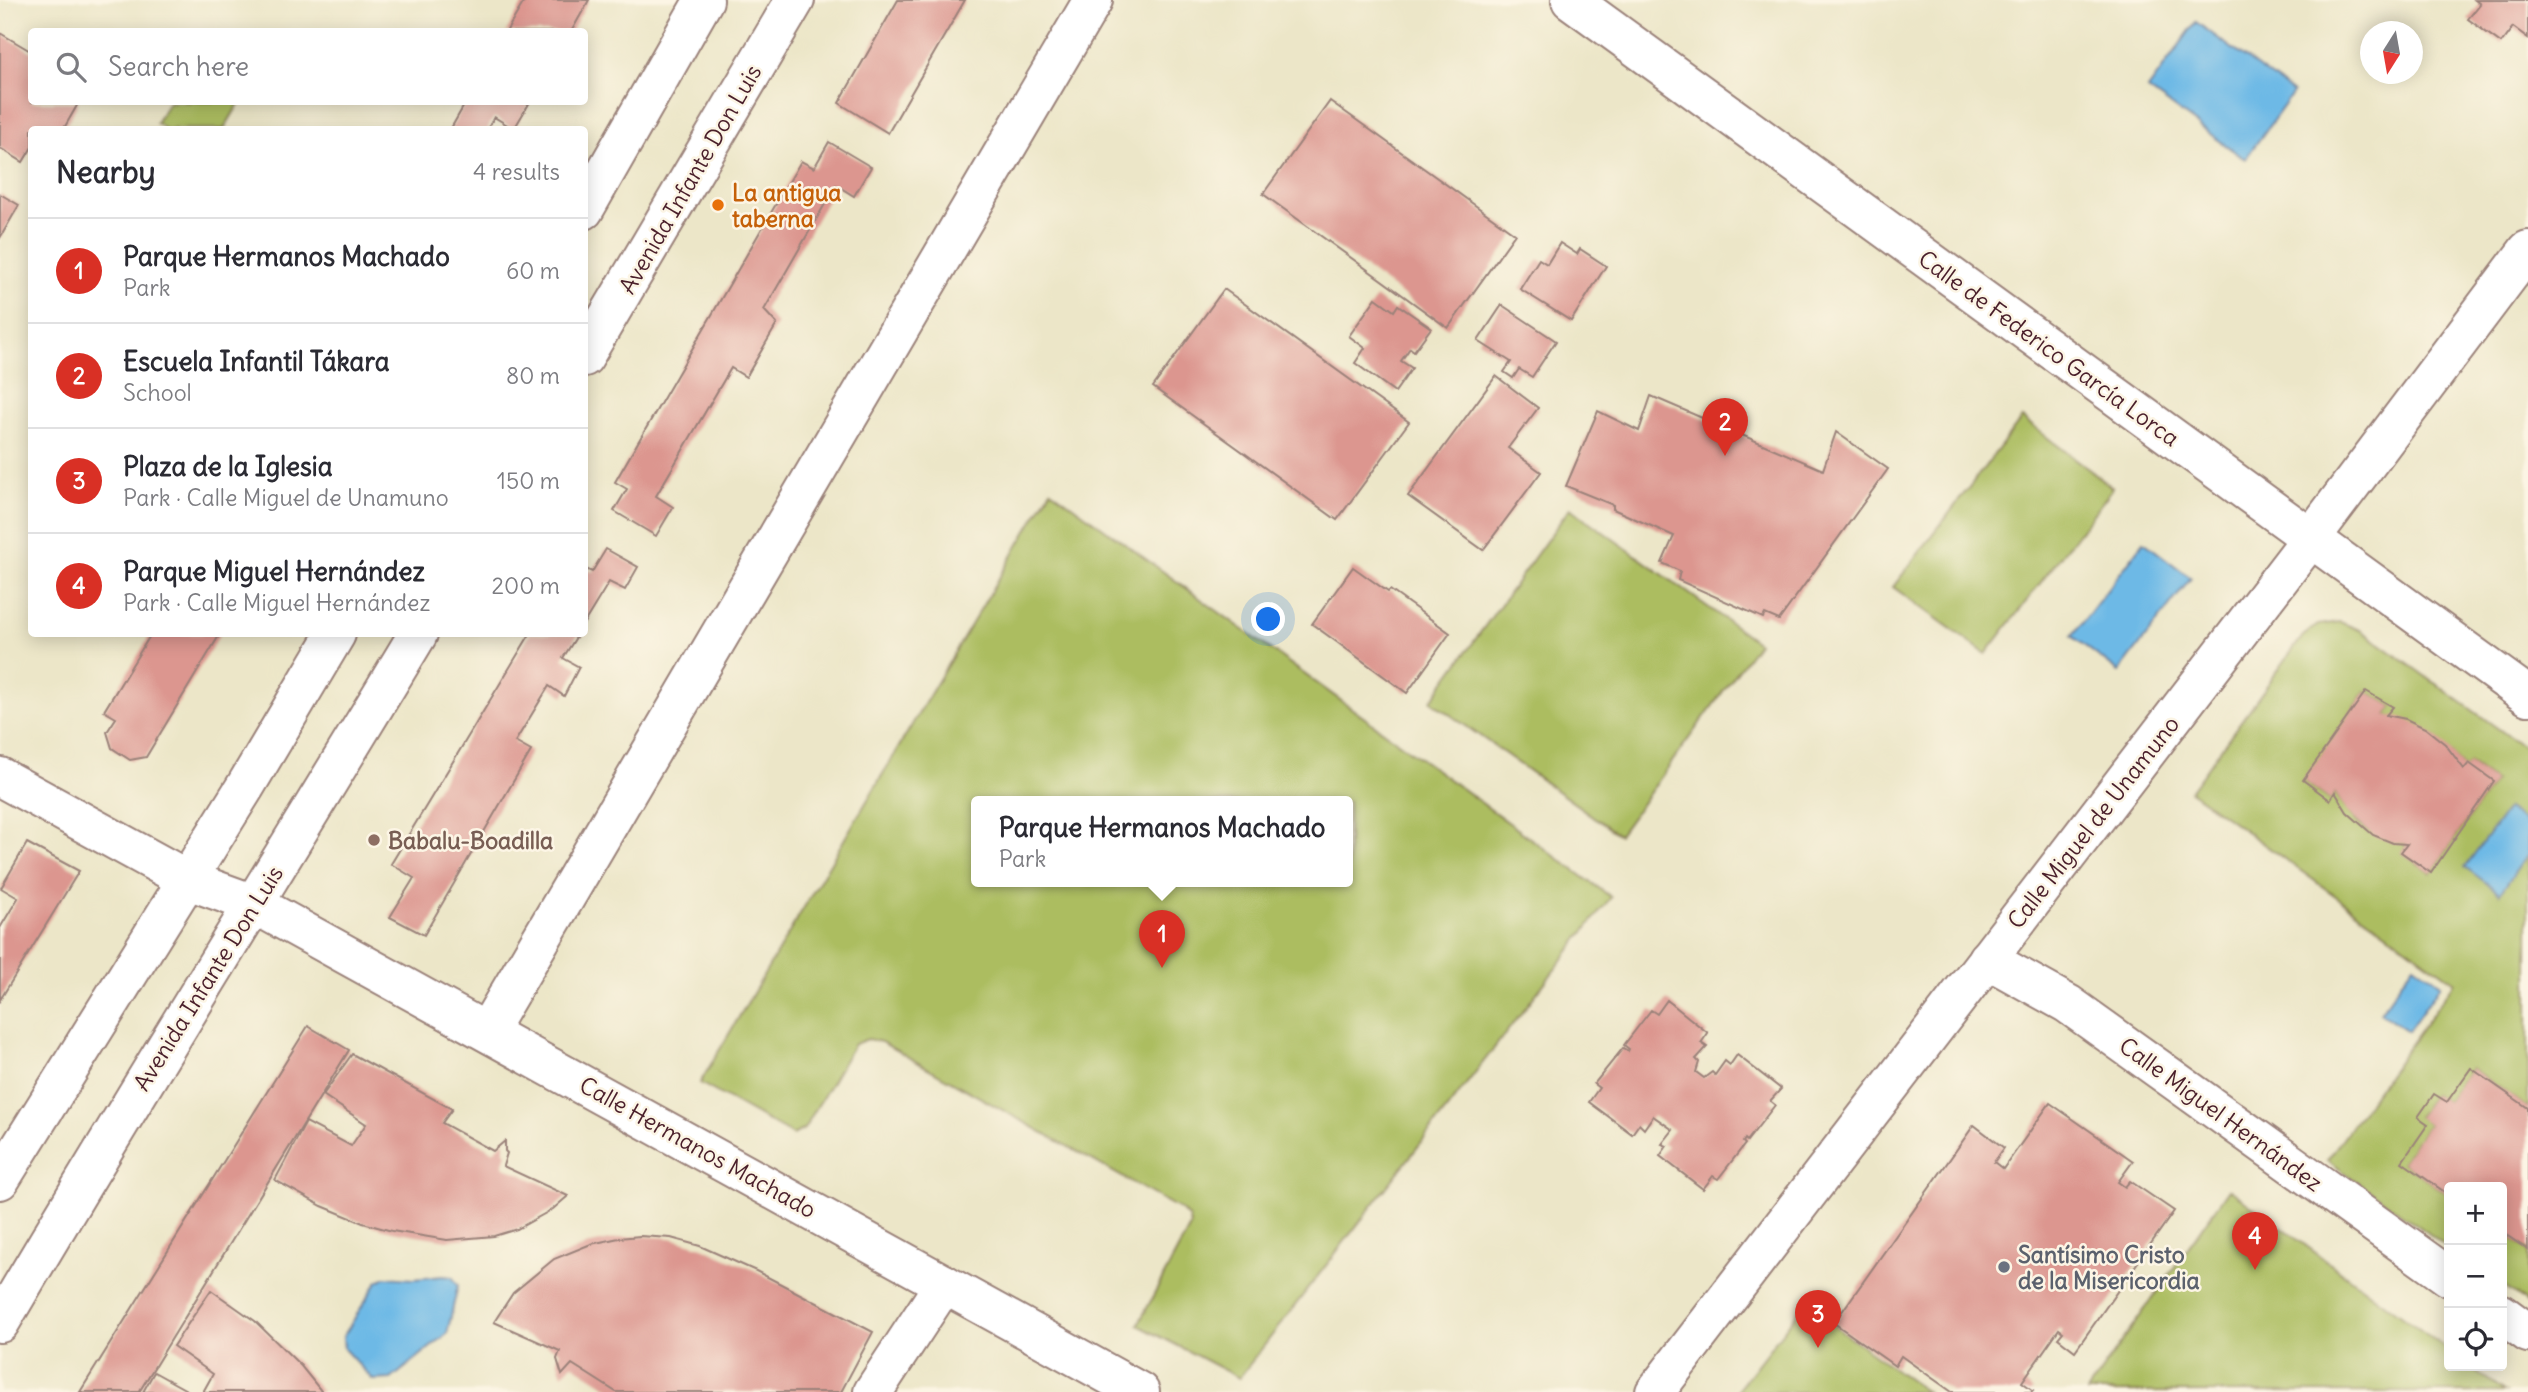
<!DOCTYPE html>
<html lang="en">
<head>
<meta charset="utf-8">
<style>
  :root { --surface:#fff; --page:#f7f7f7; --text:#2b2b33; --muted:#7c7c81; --line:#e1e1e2; --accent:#d93025 }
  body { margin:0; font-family:Delius,sans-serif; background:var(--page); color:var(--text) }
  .controls { position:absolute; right:21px; bottom:21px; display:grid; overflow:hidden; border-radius:7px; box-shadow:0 4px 18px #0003 }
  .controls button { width:63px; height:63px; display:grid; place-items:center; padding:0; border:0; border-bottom:2px solid var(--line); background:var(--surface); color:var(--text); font:35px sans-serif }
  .compass { position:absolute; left:2360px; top:21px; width:63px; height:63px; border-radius:50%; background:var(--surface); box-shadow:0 4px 18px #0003; rotate:191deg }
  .you { position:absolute; left:1269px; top:620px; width:24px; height:24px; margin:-18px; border:5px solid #fff; border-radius:50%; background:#1a73e8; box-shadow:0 0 0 10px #1a73e833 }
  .badge { display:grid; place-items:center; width:46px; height:46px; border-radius:50%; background:var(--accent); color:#fff; font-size:23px; font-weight:700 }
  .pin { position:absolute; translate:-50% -58px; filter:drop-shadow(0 2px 4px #0008) }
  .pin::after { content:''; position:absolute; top:37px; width:24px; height:21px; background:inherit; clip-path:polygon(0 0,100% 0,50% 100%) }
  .popup { position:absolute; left:971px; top:796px; width:382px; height:91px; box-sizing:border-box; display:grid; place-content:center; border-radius:7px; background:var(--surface); filter:drop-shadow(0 2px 5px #0005); font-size:23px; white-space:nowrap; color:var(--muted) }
  .popup b { font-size:26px; color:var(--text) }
  .popup::after { content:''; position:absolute; left:50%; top:100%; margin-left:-14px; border:14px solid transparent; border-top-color:var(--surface) }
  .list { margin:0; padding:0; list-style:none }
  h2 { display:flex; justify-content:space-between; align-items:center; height:91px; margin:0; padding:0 28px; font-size:30px }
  h2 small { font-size:23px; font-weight:400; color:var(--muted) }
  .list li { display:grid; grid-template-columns:46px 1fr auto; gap:21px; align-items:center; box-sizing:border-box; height:105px; padding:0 28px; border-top:2px solid var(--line) }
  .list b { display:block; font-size:26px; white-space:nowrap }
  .list p { margin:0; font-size:23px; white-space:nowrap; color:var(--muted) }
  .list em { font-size:23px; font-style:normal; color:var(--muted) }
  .icon { flex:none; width:38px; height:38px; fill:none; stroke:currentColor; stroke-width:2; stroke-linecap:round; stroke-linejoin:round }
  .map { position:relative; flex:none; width:2528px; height:1392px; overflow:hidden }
  .search { position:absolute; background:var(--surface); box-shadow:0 4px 18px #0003; left:28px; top:28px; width:560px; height:77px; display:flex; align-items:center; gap:18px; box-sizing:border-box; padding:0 24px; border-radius:7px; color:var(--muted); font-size:26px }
  .panel { position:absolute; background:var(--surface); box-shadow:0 4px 18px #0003; left:28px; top:126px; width:560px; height:511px; border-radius:7px }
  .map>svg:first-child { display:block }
  .green { fill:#acbd61; stroke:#7b6e46; stroke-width:2; fill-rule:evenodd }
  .water { fill:#6db9e6; stroke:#5c6c88; stroke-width:2 }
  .building { fill:#dc968f }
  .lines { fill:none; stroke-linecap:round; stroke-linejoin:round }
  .minor-casing { stroke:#9b827a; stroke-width:42 }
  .minor { stroke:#fff; stroke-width:38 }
  .food-dot { fill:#e8710a; stroke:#fcf5e5; stroke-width:2.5 }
  .education-dot { fill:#8d6e63; stroke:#fcf5e5; stroke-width:2.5 }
  .worship-dot { fill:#6b7280; stroke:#fcf5e5; stroke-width:2.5 }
  .labels { text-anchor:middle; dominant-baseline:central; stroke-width:5; stroke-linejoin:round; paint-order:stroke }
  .street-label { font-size:23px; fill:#4a1f2b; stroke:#fcf5e5 }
  .food-label { font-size:23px; font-weight:bold; fill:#c56008; stroke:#fcf5e5; text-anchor:start }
  .education-label { font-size:23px; font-weight:bold; fill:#785e54; stroke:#fcf5e5; text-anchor:start }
  .worship-label { font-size:23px; font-weight:bold; fill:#5b616d; stroke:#fcf5e5; text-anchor:start }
</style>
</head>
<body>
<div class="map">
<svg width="2528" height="1392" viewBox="0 0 2528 1392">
  <rect width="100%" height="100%" fill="#fcf5e5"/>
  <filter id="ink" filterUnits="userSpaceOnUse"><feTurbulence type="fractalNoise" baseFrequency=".0143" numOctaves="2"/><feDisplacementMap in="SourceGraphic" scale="14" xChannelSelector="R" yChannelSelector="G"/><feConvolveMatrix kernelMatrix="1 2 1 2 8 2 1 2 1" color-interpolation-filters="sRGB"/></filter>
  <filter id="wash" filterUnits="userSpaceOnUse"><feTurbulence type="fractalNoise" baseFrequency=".00686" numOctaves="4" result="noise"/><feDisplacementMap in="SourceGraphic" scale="28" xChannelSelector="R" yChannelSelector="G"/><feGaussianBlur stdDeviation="1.57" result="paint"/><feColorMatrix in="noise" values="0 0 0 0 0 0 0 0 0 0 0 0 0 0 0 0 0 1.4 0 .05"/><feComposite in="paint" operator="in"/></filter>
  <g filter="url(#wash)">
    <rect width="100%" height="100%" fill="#ece6c8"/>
    <g class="green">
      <polygon points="169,102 240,102 224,129 166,129 156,123"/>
      <polygon points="2022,418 2113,488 1986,654 1893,587"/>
      <path d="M1051,490L1611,897L1239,1378L1138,1325L1190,1227L1189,1218L1181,1210L881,1042L868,1039L854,1044L804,1129L793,1135L700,1083ZM976,802H1348V882H976Z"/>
      <polygon points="1570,508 1758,643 1619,835 1431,701"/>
      <path d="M2340,622L2362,631L2528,750V824L2507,809L2500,892L2528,854V1108L2471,1068L2447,1102L2434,1094L2418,1116L2428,1124L2402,1162L2449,1195V1248L2327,1160L2455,982L2190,791L2303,636L2318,625ZM2366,691L2393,707L2386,715C2429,730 2436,732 2464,769L2470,763L2494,781L2431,873L2402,852L2407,844C2366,833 2357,829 2335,792L2330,800L2304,781Z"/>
      <polygon points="2229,1189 2449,1351 2449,1366 2469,1366 2505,1392 2087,1392"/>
      <polygon points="2502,1232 2528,1250 2528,1304 2502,1285"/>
      <polygon points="1804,1304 1926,1392 1736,1392"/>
    </g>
    <g class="water">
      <polygon points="2196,22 2293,93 2245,159 2148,89"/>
      <polygon points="2144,542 2191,578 2119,672 2072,636"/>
      <polygon points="2507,809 2528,824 2528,854 2500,893 2465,867"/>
      <polygon points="2414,964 2441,984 2408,1031 2380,1012"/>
      <polygon points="443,1276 452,1277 458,1285 447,1334 391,1379 373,1380 344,1349 343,1337 377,1282 385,1277 414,1279"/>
    </g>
    <g id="blocks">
      <g class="building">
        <polygon points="525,0 589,0 571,32 506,32"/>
        <polygon points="898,0 965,0 888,133 839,103"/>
        <polygon points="2475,0 2528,0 2528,38 2513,27 2501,43 2468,19 2480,4"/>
        <polygon points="0,33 32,52 32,102 79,102 63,130 32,130 32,147 23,162 0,148"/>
        <polygon points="1330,101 1515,234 1448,328 1263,194"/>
        <polygon points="466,102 530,102 514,129 494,117 487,130 450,130"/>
        <polygon points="829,142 871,167 854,196 836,185 764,310 777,324 746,377 731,368 656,496 673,507 656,536 614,511 627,489 615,482 801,161 814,168"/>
        <polygon points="0,194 19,205 0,238"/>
        <polygon points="1560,243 1577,254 1580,249 1606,266 1571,321 1520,289 1539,259 1547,264"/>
        <polygon points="1224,289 1409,422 1337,520 1153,387"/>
        <polygon points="1376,298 1394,311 1398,305 1431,328 1414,351 1410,348 1401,361 1412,368 1395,392 1355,363 1365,348 1349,336"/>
        <polygon points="1502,305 1556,341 1532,377 1519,369 1513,378 1504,372 1511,362 1478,341"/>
        <polygon points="1496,376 1538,408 1508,448 1541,472 1483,550 1408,496"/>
        <polygon points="1651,396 1823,470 1836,432 1888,469 1779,620 1765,614 1763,618 1678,580 1680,571 1662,563 1674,536 1613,509 1613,505 1566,486 1598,411 1639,431"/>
        <polygon points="606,549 638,567 625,590 609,582 584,623 584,568 592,572"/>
        <polygon points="1353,567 1388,592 1390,590 1450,633 1407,693 1312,624"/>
        <polygon points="151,634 220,634 146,757 130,760 112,748 107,732 116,718 104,711"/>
        <polygon points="530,634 578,634 563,658 579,667 564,696 549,686 515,742 531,751 424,935 390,917 414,878 391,864"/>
        <polygon points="2366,691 2393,707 2386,715 2406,719 2425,728 2445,744 2464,769 2469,763 2494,781 2431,873 2401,852 2407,844 2393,843 2373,835 2347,812 2335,792 2330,800 2303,780"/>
        <polygon points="27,843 79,871 0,1000 0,928 18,898 1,888"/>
        <polygon points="1667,1000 1708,1033 1701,1043 1707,1047 1696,1059 1699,1062 1696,1072 1704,1078 1712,1072 1715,1075 1725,1061 1730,1065 1737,1055 1781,1089 1770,1101 1775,1105 1747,1141 1745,1139 1743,1142 1745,1144 1718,1179 1713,1176 1703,1189 1660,1156 1667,1146 1662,1144 1673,1130 1653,1116 1644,1129 1639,1124 1632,1134 1589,1102 1599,1088 1594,1084 1623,1048 1628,1051 1629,1049 1624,1045 1651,1010 1657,1014"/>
        <polygon points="308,1026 349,1050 139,1392 80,1392"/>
        <polygon points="352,1054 452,1109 442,1123 493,1151 505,1141 505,1151 507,1153 503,1166 568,1196 553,1209 517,1229 494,1236 447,1240 392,1231 363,1223 322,1206 275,1180 306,1122 351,1146 366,1124 323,1095"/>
        <polygon points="2471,1068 2528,1108 2528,1250 2502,1232 2502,1187 2449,1187 2449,1195 2402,1162 2428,1124 2418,1117 2434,1094 2447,1102"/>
        <polygon points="2050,1103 2133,1161 2118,1182 2125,1187 2130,1181 2174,1211 2075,1351 2058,1338 2063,1332 2059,1329 2022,1382 2033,1390 2031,1392 1952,1392 1901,1356 1895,1366 1834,1323 1974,1125 2004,1148 1994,1162 2003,1169"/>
        <polygon points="640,1236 671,1238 700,1246 756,1271 873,1332 841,1392 616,1392 572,1364 562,1375 557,1359 560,1351 494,1322 513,1293 554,1259 591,1244 619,1238"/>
        <polygon points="211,1290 255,1321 301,1366 322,1392 203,1392 213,1374 173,1346"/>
        <polygon points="154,1372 190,1392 143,1392"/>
      </g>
    </g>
  </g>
  <g filter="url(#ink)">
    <use href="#blocks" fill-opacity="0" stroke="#9b827a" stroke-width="2"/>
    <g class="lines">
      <g class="minor-casing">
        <g id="minor">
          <polyline points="1571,0 2528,696"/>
          <polyline points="584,210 704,0"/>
          <polyline points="584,357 795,0"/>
          <polyline points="0,777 188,880 254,904 1140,1392"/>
          <polyline points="1987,959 2068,1004 2449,1277"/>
          <polyline points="487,1031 1093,0"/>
          <polyline points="0,1180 245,787 336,634"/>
          <polyline points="2502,1314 2528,1333"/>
          <path d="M0,1323C136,1091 280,864 418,634"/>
          <polyline points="873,1392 944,1284"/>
          <polyline points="1655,1392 2311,538 2528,250"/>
        </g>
      </g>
      <use href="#minor" class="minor"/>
    </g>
  </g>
  <circle class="food-dot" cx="718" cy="205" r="7"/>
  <circle class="education-dot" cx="374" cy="840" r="7"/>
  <circle class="worship-dot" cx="2004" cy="1267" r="7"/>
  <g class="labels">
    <g class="street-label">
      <text transform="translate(690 179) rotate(-60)">Avenida Infante Don Luis</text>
      <text transform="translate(2049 348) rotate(36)">Calle de Federico García Lorca</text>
      <text transform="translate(2093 822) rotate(-52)">Calle Miguel de Unamuno</text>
      <text transform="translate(208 978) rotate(-58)">Avenida Infante Don Luis</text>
      <text transform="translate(2221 1114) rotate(36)">Calle Miguel Hernández</text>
      <text transform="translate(698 1147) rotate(29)">Calle Hermanos Machado</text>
    </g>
    <g class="food-label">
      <text x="732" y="192">La antigua<tspan x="732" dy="26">taberna</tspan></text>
    </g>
    <g class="education-label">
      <text x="388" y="840">Babalu-Boadilla</text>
    </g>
    <g class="worship-label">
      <text x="2018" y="1254">Santísimo Cristo<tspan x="2018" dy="26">de la Misericordia</tspan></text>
    </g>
  </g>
</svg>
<div class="controls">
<button>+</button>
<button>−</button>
<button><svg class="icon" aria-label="locate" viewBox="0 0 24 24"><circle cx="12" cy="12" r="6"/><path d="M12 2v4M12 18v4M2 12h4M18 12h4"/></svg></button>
</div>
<svg class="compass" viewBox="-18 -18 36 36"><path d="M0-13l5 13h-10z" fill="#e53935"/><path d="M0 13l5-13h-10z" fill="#7c7c81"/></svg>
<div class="you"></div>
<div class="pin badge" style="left:1162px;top:968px">1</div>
<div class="popup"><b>Parque Hermanos Machado</b>Park</div>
<div class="pin badge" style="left:1725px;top:456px">2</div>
<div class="pin badge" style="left:1818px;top:1348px">3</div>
<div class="pin badge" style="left:2255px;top:1270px">4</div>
<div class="search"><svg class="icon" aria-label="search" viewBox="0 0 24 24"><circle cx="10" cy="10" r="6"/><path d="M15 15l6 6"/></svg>Search here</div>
<section class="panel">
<h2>Nearby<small>4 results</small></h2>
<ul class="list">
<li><span class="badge">1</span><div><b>Parque Hermanos Machado</b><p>Park</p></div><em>60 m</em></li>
<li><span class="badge">2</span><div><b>Escuela Infantil Tákara</b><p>School</p></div><em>80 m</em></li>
<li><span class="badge">3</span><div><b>Plaza de la Iglesia</b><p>Park · Calle Miguel de Unamuno</p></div><em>150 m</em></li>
<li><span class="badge">4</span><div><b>Parque Miguel Hernández</b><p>Park · Calle Miguel Hernández</p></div><em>200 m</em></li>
</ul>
</section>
</div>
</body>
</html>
